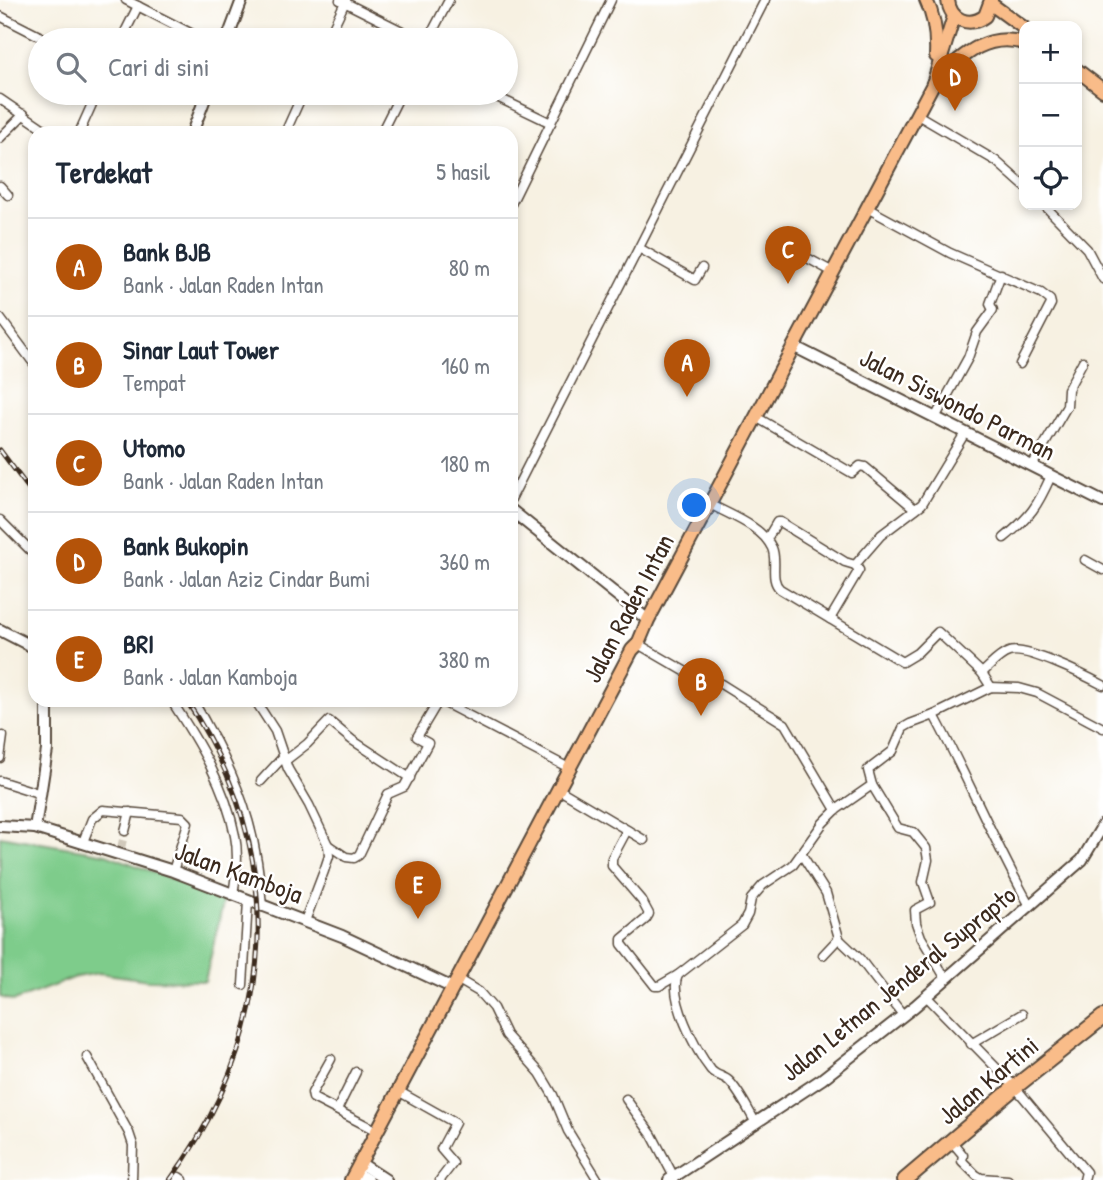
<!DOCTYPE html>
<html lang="id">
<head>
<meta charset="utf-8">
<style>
  :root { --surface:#fff; --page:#f6f6f7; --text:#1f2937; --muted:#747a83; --line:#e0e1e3; --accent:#b45309 }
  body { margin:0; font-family:"Patrick Hand",sans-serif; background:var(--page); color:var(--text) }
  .controls { position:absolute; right:21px; top:21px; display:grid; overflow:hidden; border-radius:14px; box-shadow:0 4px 10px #0003 }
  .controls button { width:63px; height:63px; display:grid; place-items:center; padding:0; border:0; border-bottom:2px solid var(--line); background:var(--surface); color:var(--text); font:35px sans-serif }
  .you { position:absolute; left:695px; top:506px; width:24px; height:24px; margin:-18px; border:5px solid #fff; border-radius:50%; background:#1a73e8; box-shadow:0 0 0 10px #1a73e833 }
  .badge { display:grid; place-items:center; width:46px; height:46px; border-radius:50%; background:var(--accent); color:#fff; font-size:23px; font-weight:700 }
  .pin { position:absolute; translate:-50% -58px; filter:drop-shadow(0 2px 4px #0008) }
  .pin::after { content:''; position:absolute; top:37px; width:24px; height:21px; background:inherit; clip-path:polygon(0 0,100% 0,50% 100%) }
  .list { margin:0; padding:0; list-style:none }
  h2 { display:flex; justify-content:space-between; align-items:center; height:91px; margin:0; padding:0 28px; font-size:30px }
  h2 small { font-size:23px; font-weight:400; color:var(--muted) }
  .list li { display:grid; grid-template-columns:46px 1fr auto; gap:21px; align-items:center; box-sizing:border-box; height:98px; padding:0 28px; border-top:2px solid var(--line) }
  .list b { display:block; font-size:26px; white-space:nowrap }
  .list p { margin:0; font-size:23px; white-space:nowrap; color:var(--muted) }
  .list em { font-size:23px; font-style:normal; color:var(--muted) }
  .icon { flex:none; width:38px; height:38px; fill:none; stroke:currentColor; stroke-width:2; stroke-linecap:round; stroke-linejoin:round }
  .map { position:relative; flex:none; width:1103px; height:1180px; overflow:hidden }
  .search { position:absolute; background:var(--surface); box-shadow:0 4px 10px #0003; left:28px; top:28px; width:490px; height:77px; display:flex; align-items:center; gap:18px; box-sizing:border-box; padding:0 24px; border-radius:38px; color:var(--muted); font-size:26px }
  .panel { position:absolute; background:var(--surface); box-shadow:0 4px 10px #0003; left:28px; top:126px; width:490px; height:581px; border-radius:21px }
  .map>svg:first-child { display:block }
  .green { fill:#7ecc8b; stroke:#5c7b54; stroke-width:2 }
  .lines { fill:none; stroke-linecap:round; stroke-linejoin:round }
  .minor-tunnel { stroke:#d1c9bb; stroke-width:8; stroke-dasharray:8 4; stroke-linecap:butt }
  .minor-casing { stroke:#57483b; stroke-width:11 }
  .tertiary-casing { stroke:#57483b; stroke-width:14 }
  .primary-casing { stroke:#57483b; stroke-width:16 }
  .trunk-casing { stroke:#57483b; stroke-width:18 }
  .minor { stroke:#fff; stroke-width:8 }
  .tertiary { stroke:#fff; stroke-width:10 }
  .primary { stroke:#f9bc89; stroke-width:12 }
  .trunk { stroke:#f9bc89; stroke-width:14 }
  .rail-casing { stroke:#3b2a1e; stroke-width:5 }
  .rail { stroke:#fff; stroke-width:2.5; stroke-dasharray:8; stroke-linecap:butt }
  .labels { text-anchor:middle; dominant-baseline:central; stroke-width:5; stroke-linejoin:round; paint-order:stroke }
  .street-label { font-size:26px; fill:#3b2a1e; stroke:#fff }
</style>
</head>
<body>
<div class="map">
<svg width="1103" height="1180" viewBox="0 0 1103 1180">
  <rect width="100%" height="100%" fill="#fff"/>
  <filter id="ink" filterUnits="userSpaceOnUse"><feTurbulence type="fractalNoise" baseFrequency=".0143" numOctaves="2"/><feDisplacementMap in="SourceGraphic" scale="14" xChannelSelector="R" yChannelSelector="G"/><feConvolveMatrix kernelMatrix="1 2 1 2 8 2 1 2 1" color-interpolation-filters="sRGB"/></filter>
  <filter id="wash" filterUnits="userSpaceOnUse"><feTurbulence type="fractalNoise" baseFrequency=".00686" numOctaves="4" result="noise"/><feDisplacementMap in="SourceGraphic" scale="28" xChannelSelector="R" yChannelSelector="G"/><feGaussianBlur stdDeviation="1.57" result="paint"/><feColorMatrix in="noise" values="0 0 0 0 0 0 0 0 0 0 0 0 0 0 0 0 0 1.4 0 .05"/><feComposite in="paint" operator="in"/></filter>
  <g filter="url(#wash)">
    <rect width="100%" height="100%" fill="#f7f1e2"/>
    <polygon class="green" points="0,836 106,854 224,899 205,981 148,980 99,973 76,977 14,1001 0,997"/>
  </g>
  <g filter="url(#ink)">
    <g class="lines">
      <polyline class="minor-tunnel" points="121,848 125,831"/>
      <g class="minor-casing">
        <g id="minor">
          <polyline points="126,0 204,40"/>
          <polyline points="340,0 420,40"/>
          <polyline points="0,16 47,40"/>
          <polyline points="121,40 138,6"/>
          <polyline points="327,40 346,0"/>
          <polyline points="428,40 449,0"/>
          <polyline points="497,97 551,123"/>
          <polyline points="0,99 50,133"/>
          <polyline points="916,114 996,161 1024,186"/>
          <polyline points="79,133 97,93"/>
          <polyline points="285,133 303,93"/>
          <polyline points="381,133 401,93"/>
          <polyline points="0,138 24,114"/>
          <polyline points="0,186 8,195"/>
          <polyline points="511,204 611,0"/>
          <polyline points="1044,205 1087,249 1103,279"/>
          <polyline points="867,208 950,253 1041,293 1050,300 1051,304 1020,364"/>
          <polyline points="774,240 833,272"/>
          <polyline points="639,248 695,280 702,268"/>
          <polyline points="0,318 35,365"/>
          <polyline points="756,417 852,473 860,466 865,467 915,509"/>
          <polyline points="935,418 968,358 977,332 993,310 990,304 1001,274"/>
          <polyline points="1032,466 1067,406 1068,389 1083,361"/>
          <polyline points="511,499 765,0"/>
          <path d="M710,504C729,515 762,526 772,548C778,561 769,579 780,589L902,662L917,653L938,632L982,673L991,687"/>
          <polyline points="0,520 35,555"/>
          <path d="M1004,538C1031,516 1037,507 1051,476"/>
          <polyline points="767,539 777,522 780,522 845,562 855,565"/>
          <polyline points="1085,560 1103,570"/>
          <polyline points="830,619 859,570 855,565 881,535 922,504 965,433"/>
          <polyline points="638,644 700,680 721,684 785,724 836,810"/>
          <path d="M982,673C990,666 999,655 1009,652C1026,646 1086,676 1103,685"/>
          <path d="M171,700C198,741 226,787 235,836C239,856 236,876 233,895"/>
          <path d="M192,700C201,713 208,728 216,742C245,798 258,843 262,907"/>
          <polyline points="255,700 275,731 288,769 309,805 328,845 329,856 324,871 305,921"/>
          <polyline points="439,700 569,768"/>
          <path d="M934,715C968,778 995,844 1030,906"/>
          <polyline points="0,758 3,736"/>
          <polyline points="285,761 307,744 329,721 352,740 410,778"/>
          <polyline points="0,781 41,794"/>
          <polyline points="261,781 284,756"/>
          <polyline points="872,785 898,828 913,832 926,848 928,860 923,882 930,902 915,910 916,923 921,937 946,979"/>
          <polyline points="558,789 644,840"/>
          <polyline points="627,830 612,858 612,866 642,901 649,914 646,919 622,939 622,944 655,986 659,986 678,975"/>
          <polyline points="125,831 130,812"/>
          <polyline points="83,842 92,819 103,810 182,817 188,823 173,871"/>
          <polyline points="328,845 346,857 354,858 359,855 388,794 404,787 428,743 417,737 439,700"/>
          <polyline points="802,855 826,893 839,938 823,955"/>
          <polyline points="840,940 860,959 903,1015"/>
          <polyline points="457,979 479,992 493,1008 506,1035 540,1073 553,1095 568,1131 598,1180"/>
          <polyline points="243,985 248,901"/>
          <polyline points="926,996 1015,1087 1086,1172 1084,1180"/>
          <polyline points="971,1044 1022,1014"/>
          <polyline points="87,1057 129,1133 133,1145 132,1180"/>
          <polyline points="331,1059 312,1093 313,1098 377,1131"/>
          <polyline points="398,1091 455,1123 441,1149 453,1163 440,1180"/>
          <polyline points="626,1099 652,1135 674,1177"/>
          <polyline points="337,1110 356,1072"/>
          <path d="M756,1123C748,1110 740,1092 729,1081C724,1076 716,1076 711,1070C696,1051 668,997 678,975L742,925L748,914L751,899L763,885L793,865L823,823L836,810L872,785L868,770L893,751L903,728L910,724L934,715L991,687L1019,688L1037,693L1103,728"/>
          <polyline points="952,1142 963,1155 962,1161 976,1175 981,1178 1008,1180"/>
          <polyline points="177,1180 179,1177 183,1180"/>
        </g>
      </g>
      <g class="tertiary-casing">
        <g id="tertiary">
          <polyline points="227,40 242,0"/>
          <polyline points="192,133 207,93"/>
          <polyline points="793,346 1103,502"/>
          <polyline points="511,510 648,620"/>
          <polyline points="0,630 35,648"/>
          <polyline points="0,826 35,828 173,871 342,936 453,988"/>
          <polyline points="35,828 47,750 47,700"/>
          <polyline points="360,1163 386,1180"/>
          <polyline points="355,1172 368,1180"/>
          <polyline points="669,1180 822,1079 915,1006 1082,860 1103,825"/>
        </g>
      </g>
      <g class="primary-casing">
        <g id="primary">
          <path d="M926,0C935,18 937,36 936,56"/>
          <path d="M948,0C950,20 969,28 985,16L991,0"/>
          <polyline points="991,4 1024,28"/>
          <polyline points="1077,70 1103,90"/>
          <path d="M933,83C960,59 984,31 1024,43"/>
          <polyline points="351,1180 632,650 638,644 648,620 933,84 954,16"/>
        </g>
      </g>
      <g class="trunk-casing">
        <polyline id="trunk" points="905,1180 1015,1087 1103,1017"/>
      </g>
      <use href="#minor" class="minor"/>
      <use href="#tertiary" class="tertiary"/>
      <use href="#primary" class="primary"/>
      <use href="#trunk" class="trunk"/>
      <g class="rail-casing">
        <g id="rail">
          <polyline points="0,450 35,497"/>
          <path d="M170,1180C279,1031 290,855 186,700"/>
        </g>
      </g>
      <use href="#rail" class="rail"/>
    </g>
  </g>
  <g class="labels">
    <g class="street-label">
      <text transform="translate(958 404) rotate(27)">Jalan Siswondo Parman</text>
      <text transform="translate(628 608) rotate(-62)">Jalan Raden Intan</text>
      <text transform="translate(239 872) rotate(20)">Jalan Kamboja</text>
      <text transform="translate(898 983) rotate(-39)">Jalan Letnan Jenderal Suprapto</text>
      <text transform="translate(988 1080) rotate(-40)">Jalan Kartini</text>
    </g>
  </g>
</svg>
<div class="controls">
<button>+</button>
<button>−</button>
<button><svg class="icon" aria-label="locate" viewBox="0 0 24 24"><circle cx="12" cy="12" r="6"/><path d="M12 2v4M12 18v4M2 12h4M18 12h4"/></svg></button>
</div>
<div class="you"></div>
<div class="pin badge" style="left:687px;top:397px">A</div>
<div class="pin badge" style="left:701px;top:716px">B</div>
<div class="pin badge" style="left:788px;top:284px">C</div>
<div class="pin badge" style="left:955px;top:111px">D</div>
<div class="pin badge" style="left:418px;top:919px">E</div>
<div class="search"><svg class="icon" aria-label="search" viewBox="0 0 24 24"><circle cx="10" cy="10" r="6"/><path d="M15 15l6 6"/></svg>Cari di sini</div>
<section class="panel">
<h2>Terdekat<small>5 hasil</small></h2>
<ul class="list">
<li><span class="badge">A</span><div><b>Bank BJB</b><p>Bank · Jalan Raden Intan</p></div><em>80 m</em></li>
<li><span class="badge">B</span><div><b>Sinar Laut Tower</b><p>Tempat</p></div><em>160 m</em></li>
<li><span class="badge">C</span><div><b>Utomo</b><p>Bank · Jalan Raden Intan</p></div><em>180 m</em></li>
<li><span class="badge">D</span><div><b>Bank Bukopin</b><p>Bank · Jalan Aziz Cindar Bumi</p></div><em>360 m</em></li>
<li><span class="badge">E</span><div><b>BRI</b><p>Bank · Jalan Kamboja</p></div><em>380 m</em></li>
</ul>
</section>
</div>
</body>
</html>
